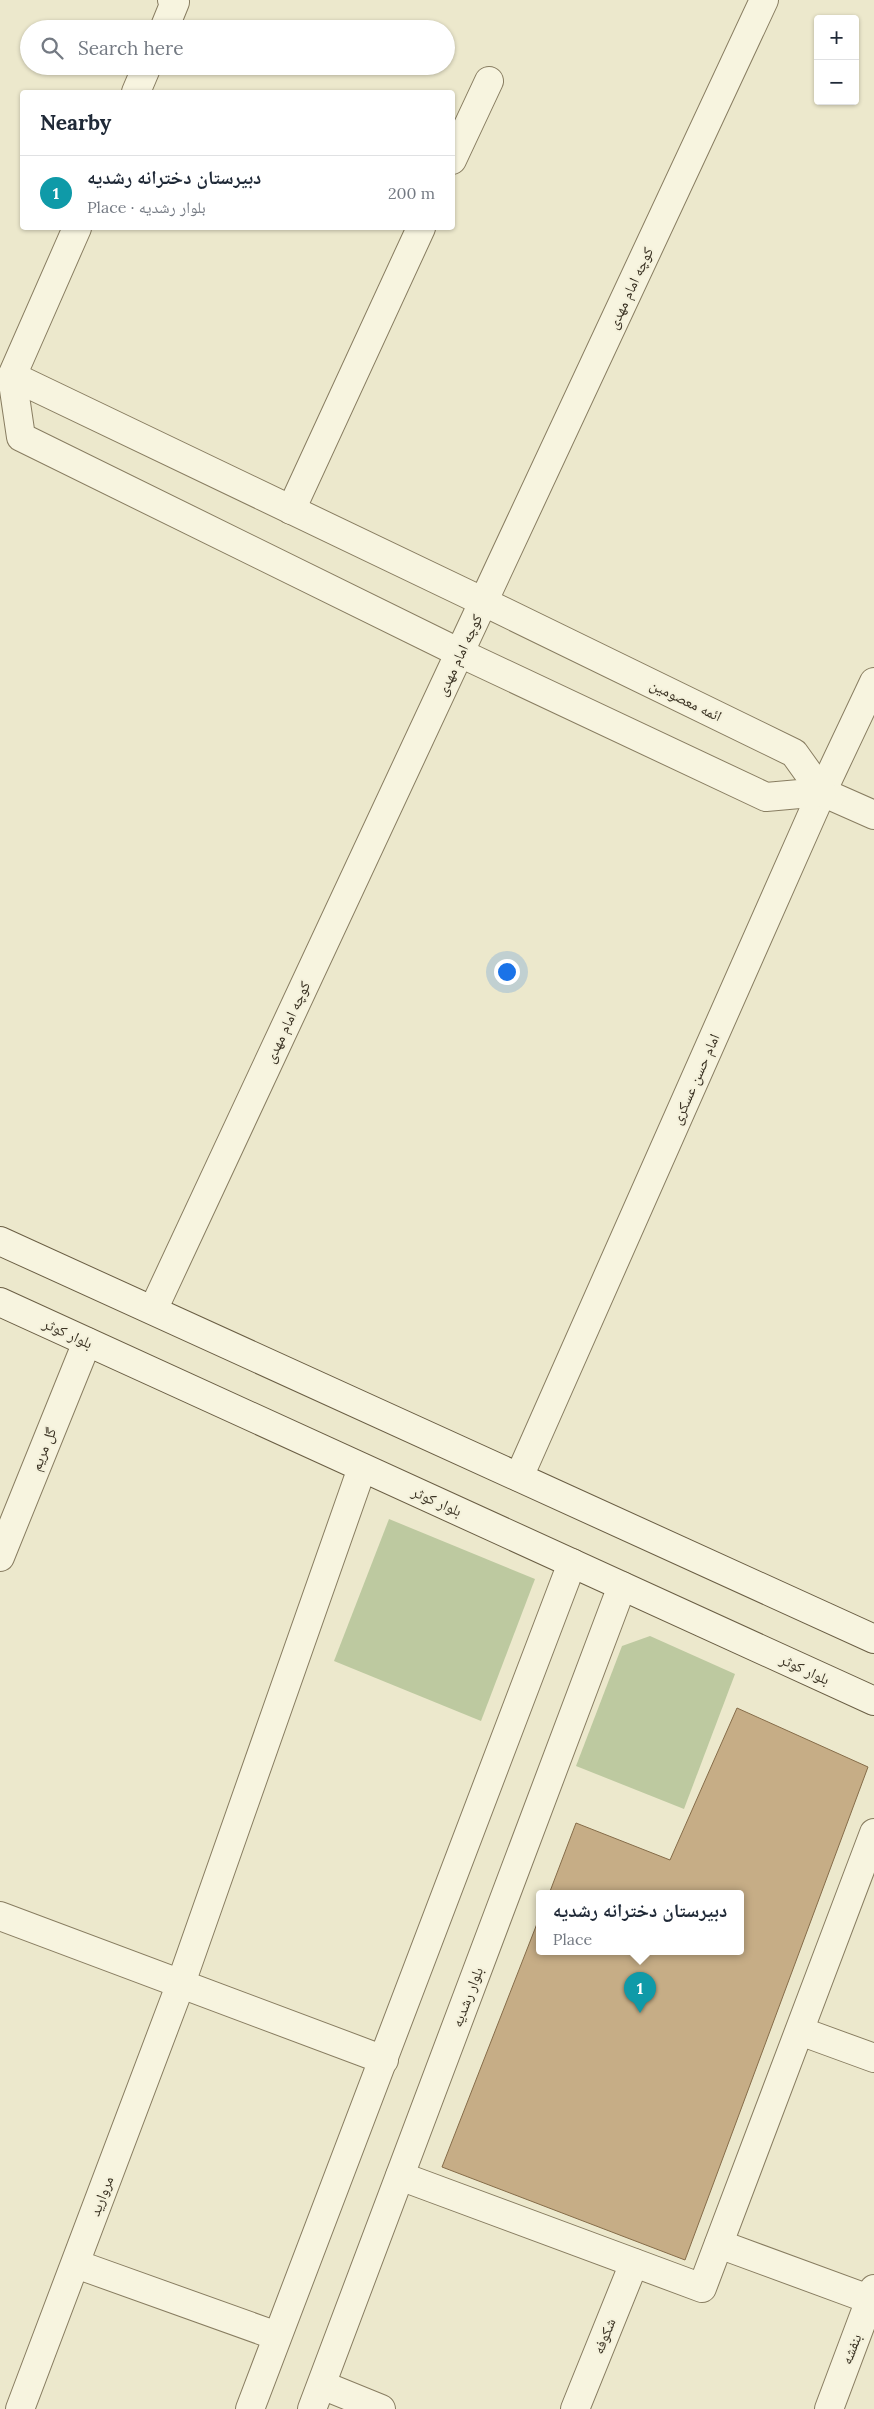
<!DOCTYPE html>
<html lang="en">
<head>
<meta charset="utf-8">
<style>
  :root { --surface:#fff; --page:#f2f2f3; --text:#1f2937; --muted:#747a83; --line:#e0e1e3; --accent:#1a73e8 }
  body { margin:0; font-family:Lora,"Noto Naskh Arabic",serif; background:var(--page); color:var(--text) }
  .controls { position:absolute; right:15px; top:15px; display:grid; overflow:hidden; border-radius:5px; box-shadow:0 1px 4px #0004 }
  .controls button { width:45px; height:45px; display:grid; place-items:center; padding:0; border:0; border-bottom:1px solid var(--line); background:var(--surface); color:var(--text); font:25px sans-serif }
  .you { position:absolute; left:506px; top:971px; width:18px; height:18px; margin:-12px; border:4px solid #fff; border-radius:50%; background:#1a73e8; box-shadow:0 0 0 8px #1a73e833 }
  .badge { display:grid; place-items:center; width:32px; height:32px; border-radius:50%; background:var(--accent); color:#fff; font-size:16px; font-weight:700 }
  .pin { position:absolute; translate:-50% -41px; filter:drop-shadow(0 1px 2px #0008) }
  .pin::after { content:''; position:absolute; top:26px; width:18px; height:15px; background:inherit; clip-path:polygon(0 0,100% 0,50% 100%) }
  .popup { position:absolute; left:536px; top:1890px; width:208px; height:65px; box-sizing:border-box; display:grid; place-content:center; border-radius:5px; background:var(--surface); filter:drop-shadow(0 1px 4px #0005); font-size:16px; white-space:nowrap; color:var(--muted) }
  .popup b { font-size:19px; color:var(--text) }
  .popup::after { content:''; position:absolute; left:50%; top:100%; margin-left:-10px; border:10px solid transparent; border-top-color:var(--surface) }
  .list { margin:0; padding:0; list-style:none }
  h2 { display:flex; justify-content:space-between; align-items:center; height:65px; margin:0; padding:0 20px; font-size:21px }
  h2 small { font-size:16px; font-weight:400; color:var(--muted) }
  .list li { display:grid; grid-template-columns:32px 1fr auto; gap:15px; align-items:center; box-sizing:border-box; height:75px; padding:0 20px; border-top:1px solid var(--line) }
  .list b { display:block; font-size:19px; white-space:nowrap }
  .list p { margin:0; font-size:16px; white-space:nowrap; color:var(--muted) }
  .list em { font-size:16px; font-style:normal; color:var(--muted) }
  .icon { flex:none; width:28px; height:28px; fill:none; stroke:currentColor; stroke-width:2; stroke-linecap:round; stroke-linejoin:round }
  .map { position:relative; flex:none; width:874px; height:2409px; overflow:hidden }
  .search { position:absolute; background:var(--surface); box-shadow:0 1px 4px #0004; left:20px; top:20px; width:435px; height:55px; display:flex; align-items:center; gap:12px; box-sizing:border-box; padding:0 18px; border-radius:28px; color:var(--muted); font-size:19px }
  .panel { position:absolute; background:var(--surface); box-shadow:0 1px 4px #0004; left:20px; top:90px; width:435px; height:140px; border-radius:5px }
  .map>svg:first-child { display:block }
  .green { fill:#bdc9a0 }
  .building { fill:#c6ad86; stroke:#856c49 }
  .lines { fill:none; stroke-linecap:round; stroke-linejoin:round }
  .minor-casing { stroke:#887d61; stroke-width:30 }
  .tertiary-casing { stroke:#887d61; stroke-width:30 }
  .secondary-casing { stroke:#6a5e44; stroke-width:30 }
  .minor { stroke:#f7f4df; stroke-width:28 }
  .tertiary { stroke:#f7f4df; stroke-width:28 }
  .secondary { stroke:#f7f4df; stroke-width:28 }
  .labels { text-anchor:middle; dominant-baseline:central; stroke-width:4; stroke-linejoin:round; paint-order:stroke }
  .street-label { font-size:15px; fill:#3a3223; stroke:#f4f1db }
</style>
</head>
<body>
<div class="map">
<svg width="874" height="2409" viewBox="0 0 874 2409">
  <rect width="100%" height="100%" fill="#ece8cc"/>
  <g class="green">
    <polygon points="389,1519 535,1579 481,1721 334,1661"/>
    <polygon points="650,1636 735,1674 684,1809 576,1766 622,1646"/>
  </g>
  <polygon class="building" points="737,1708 868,1767 685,2260 442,2167 540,1916 540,1952 740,1952 740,1894 549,1894 576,1823 670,1860"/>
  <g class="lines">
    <g class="minor-casing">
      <g id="minor">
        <polyline points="164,29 175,2 172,0"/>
        <polyline points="136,92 147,66"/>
        <polyline points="452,160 489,81"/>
        <polyline points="77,228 12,376 21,437 460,653"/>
        <polyline points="12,376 484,602"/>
        <polyline points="291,510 421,228"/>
        <polyline points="153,1310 764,0"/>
        <polyline points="519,1477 822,792 874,682"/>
        <polyline points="0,1557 87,1342"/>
        <polyline points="0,1916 384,2060"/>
        <polyline points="800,2031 874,2058"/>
        <polyline points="400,2176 702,2288 874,1833"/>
        <polyline points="719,2244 874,2301"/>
        <polyline points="76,2264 277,2336"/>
        <polyline points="322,2385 381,2409"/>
        <polyline points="20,2409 181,1983 362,1468"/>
        <polyline points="575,2409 634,2263"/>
        <polyline points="829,2409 874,2289"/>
      </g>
    </g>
    <g class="tertiary-casing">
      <g id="tertiary">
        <polyline points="484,602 794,753 822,792 874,815"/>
        <polyline points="460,653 766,797 822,792"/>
        <polyline points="250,2409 572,1563"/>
        <polyline points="312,2409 622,1586"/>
      </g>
    </g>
    <g class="secondary-casing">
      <g id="secondary">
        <polyline points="0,1241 874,1639"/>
        <polyline points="0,1302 874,1701"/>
      </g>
    </g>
    <use href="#minor" class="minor"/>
    <use href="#tertiary" class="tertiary"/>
    <use href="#secondary" class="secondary"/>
  </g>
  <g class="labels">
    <g class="street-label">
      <text transform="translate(630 288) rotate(-65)">کوچه امام مهدی</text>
      <text transform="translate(459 655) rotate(-65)">کوچه امام مهدی</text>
      <text transform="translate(686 700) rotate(26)">ائمه معصومین</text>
      <text transform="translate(287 1022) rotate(-65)">کوچه امام مهدی</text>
      <text transform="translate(695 1079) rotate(-66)">امام حسن عسکری</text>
      <text transform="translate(68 1333) rotate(25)">بلوار کوثر</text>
      <text transform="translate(43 1449) rotate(-68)">گل مریم</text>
      <text transform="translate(437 1501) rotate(24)">بلوار کوثر</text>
      <text transform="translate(805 1669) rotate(25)">بلوار کوثر</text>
      <text transform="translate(467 1997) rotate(-69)">بلوار رشدیه</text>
      <text transform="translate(101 2196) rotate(-69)">مروارید</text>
      <text transform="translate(604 2336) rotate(-68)">شکوفه</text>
      <text transform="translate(851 2349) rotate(-69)">بنفشه</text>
    </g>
  </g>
</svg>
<div class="controls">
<button>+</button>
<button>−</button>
</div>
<div class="you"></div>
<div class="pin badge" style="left:640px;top:2013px;background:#0f9aa8">1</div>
<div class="popup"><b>دبیرستان دخترانه رشدیه</b>Place</div>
<div class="search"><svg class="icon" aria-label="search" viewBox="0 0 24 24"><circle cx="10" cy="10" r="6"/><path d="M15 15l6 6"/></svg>Search here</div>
<section class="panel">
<h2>Nearby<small></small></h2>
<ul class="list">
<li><span class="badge" style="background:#0f9aa8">1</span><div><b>دبیرستان دخترانه رشدیه</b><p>Place · بلوار رشدیه</p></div><em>200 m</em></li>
</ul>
</section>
</div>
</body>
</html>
